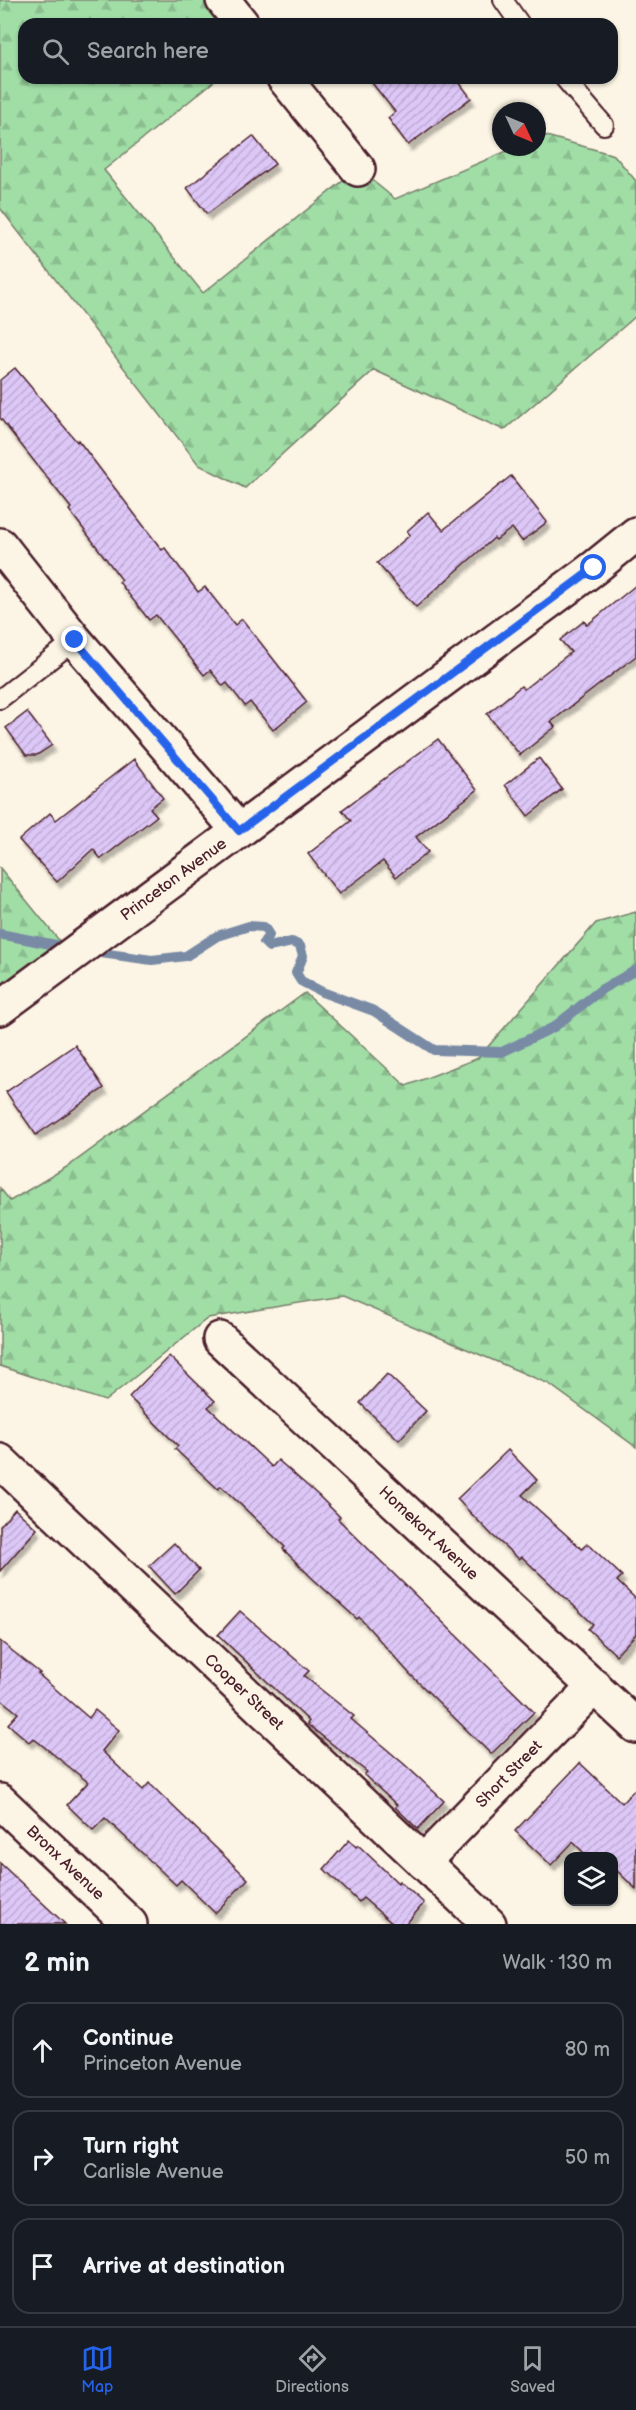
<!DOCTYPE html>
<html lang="en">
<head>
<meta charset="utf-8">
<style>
  :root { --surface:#171b24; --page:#20242c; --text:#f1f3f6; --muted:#9ea1a6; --line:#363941; --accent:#2563eb }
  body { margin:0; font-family:"Balsamiq Sans",sans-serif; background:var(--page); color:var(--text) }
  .controls { position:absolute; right:18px; bottom:18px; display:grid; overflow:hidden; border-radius:12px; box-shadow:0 2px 4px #0004 }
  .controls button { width:54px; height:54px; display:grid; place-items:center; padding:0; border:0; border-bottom:2px solid var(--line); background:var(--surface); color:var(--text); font:30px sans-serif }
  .compass { position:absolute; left:492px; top:102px; width:54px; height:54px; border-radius:50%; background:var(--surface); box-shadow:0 2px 4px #0004; rotate:134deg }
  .stop { position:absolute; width:18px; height:18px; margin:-14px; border:4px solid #2563eb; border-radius:50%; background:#fff }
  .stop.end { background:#2563eb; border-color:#fff; box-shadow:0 2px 6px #0008 }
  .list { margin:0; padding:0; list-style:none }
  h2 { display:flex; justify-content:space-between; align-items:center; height:78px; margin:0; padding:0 24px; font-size:26px }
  h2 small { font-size:20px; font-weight:400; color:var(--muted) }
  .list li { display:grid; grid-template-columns:39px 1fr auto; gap:18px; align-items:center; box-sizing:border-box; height:96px; margin:0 12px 12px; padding:0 12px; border:2px solid var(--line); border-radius:18px }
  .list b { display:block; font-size:22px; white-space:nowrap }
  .list p { margin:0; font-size:20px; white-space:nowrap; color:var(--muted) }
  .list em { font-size:20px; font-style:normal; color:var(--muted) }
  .icon { flex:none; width:33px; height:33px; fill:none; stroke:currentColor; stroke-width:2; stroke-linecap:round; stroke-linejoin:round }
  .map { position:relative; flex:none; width:636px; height:1924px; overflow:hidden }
  .search { position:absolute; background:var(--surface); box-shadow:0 2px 4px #0004; left:18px; right:18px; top:18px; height:66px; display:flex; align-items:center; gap:15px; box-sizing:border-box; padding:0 21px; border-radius:18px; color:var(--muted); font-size:22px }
  .sheet { height:402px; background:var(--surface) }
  nav { display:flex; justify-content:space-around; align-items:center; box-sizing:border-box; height:84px; border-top:2px solid var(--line); background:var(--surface); font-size:16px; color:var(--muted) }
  nav a { display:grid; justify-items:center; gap:3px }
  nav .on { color:var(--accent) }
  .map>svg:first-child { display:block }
  .forest { fill:url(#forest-firs); stroke:#757e68; stroke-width:1.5 }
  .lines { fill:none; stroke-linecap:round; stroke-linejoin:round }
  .stream { stroke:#798aa5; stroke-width:10 }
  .building { fill:url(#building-hatch); stroke:#4a1f2b; stroke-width:1.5; filter:url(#shadow) }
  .lane-casing { stroke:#4a1f2b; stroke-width:22 }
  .street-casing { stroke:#4a1f2b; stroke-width:38 }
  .lane { stroke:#fcf5e5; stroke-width:18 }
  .street { stroke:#fcf5e5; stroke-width:33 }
  .route { stroke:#2563eb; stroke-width:8 }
  .labels { text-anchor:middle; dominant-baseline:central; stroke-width:5; stroke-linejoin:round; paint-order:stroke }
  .street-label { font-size:16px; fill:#4a1f2b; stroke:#fcf5e5 }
</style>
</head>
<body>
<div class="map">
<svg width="636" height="1924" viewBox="0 0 636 1924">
  <defs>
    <pattern id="forest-firs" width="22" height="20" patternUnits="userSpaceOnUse" patternTransform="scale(1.5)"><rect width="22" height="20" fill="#a0dea6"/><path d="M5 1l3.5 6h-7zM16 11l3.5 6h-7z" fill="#8bbe8f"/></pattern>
    <pattern id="building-hatch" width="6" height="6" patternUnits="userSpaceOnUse" patternTransform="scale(1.5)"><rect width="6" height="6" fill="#ddc7f7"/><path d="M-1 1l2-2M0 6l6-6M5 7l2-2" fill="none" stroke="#bfaad4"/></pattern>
    <filter id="shadow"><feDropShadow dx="3.5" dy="6" stdDeviation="1.5" flood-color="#0004"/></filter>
  </defs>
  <rect width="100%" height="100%" fill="#fcf5e5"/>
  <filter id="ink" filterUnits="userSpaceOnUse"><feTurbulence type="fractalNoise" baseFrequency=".0167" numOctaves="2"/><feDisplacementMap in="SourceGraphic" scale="12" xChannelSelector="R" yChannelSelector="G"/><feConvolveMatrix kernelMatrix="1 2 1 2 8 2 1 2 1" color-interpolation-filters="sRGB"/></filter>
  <g filter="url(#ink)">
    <g class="forest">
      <polygon points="0,0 223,0 242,24 24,24 24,78 218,78 104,170 203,293 358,169 395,199 516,147 537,147 537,138 543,135 614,155 636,181 636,316 504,430 374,370 245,488 199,465 0,208"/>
      <polygon points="0,868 71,955 0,1008"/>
      <polygon points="636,912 636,1447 549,1384 342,1296 208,1318 105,1401 0,1366 0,1188 10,1201 70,1165 305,993 406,1086 478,1058 596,923"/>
    </g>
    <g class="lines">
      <g class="stream">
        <polyline points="0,934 71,948"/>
        <polyline points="86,951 152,960 186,956 217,936 249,926 264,927 269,935 264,942 269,947 292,942 300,946 303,956 296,973 301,981 322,992 374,1011 434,1050 502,1052 554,1027 602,989 636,970"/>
      </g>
    </g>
    <g class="building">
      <polygon points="368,78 456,78 471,98 408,145 388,118 395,112"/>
      <polygon points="253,136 275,164 207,214 187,188"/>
      <polygon points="15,368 77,442 78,440 162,550 165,548 198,592 205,587 235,625 242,619 307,702 273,730 250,702 245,706 227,683 223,686 210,670 204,675 156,615 149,620 119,582 122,580 69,510 71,508 0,418 0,380"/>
      <polygon points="511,476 547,522 522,541 512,528 496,540 494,538 416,607 377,563 410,535 407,531 428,512 443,530"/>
      <polygon points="636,585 636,656 551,722 555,727 520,755 487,714 521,686 524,689 571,652 560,640 584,621 587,625"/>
      <polygon points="27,712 52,745 37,755 26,755 6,728"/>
      <polygon points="438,739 477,790 416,837 428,852 396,877 383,861 339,894 308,854 351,821 342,810"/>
      <polygon points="539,758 562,789 528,816 505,785"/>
      <polygon points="134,759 163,798 150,808 157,816 101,859 93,849 57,882 19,840 50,813 56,820"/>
      <polygon points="75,1045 104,1088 36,1135 6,1092"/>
      <polygon points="169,1356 215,1401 208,1407 272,1467 278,1460 318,1495 340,1517 338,1519 534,1712 491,1754 409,1673 359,1617 357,1619 311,1577 283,1549 285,1547 221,1486 218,1489 175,1449 178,1446 129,1397"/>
      <polygon points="387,1374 426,1411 399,1440 360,1403"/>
      <polygon points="508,1450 537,1480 522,1495 582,1549 587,1543 622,1576 617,1581 636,1599 636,1634 616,1655 588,1629 593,1624 522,1557 519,1559 492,1535 457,1499"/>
      <polygon points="15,1509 37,1529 0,1571 0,1526"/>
      <polygon points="174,1543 199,1570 175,1594 149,1566"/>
      <polygon points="240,1611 309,1671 304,1676 354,1716 351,1719 404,1764 444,1801 418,1829 395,1807 397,1805 364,1775 367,1772 307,1724 309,1721 218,1635"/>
      <polygon points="0,1641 40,1673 38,1674 89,1718 95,1710 119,1730 102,1751 143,1790 149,1783 248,1879 215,1913 181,1880 176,1885 105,1818 93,1830 67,1805 88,1782 33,1738 29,1742 8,1724 18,1713 0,1699"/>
      <polygon points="580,1763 622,1803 636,1788 636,1889 614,1868 614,1857 588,1857 573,1842 551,1865 515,1831"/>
      <polygon points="349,1840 356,1847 358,1845 398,1883 399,1881 424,1903 406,1924 393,1924 363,1898 359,1902 324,1869"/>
      <polygon points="0,1863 65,1924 0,1924"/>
    </g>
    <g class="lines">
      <g class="lane-casing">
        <g id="lane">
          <polyline points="503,0 520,24"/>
          <polyline points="564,78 604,125"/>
          <polyline points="0,699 75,640"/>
        </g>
      </g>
      <g class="street-casing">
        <g id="street">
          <polyline points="223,0 242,24"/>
          <polyline points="284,78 358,169"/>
          <polyline points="0,545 75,640 239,831"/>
          <path id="s1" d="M0,1008L594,568L636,534"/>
          <path id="s2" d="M220,1339L636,1726"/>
          <path id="s3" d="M0,1461L489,1924"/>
          <path id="s4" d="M0,1801L130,1924"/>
          <path id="s5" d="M423,1862L595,1686"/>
        </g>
      </g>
      <use href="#lane" class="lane"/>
      <use href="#street" class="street"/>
    </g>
  </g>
  <g class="lines" filter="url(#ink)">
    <polyline class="route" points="75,640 239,831 594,568"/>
  </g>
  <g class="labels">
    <g class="street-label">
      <text stroke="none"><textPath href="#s1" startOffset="216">Princeton Avenue</textPath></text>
      <text stroke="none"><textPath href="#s2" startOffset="285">Homekort Avenue</textPath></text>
      <text stroke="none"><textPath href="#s3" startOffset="336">Cooper Street</textPath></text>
      <text stroke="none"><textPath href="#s5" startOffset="123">Short Street</textPath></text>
      <text stroke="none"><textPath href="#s4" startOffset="90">Bronx Avenue</textPath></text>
    </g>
  </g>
</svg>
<div class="controls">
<button><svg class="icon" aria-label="layers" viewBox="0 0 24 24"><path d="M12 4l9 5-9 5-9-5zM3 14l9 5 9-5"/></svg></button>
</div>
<svg class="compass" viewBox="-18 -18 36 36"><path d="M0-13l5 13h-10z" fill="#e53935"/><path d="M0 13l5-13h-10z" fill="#9ea1a6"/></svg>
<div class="stop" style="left:594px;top:568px"></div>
<div class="stop end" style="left:75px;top:640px"></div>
<div class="search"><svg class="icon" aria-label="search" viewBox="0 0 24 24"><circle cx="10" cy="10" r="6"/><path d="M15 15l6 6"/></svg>Search here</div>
</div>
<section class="sheet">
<h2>2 min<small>Walk · 130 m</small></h2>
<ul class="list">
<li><svg class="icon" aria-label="ahead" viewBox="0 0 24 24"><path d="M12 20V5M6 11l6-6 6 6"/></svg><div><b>Continue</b><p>Princeton Avenue</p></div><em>80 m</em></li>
<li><svg class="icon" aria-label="right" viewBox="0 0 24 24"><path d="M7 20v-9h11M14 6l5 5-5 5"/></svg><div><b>Turn right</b><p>Carlisle Avenue</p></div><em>50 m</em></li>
<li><svg class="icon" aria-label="arrive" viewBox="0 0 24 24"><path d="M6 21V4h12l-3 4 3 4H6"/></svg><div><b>Arrive at destination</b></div></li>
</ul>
</section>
<nav>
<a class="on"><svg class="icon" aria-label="map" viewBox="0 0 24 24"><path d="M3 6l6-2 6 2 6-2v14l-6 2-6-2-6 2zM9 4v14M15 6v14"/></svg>Map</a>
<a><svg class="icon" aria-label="directions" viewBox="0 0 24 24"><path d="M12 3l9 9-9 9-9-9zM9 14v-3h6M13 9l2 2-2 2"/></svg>Directions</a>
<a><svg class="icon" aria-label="saved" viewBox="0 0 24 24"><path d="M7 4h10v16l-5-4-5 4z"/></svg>Saved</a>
</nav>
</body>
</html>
